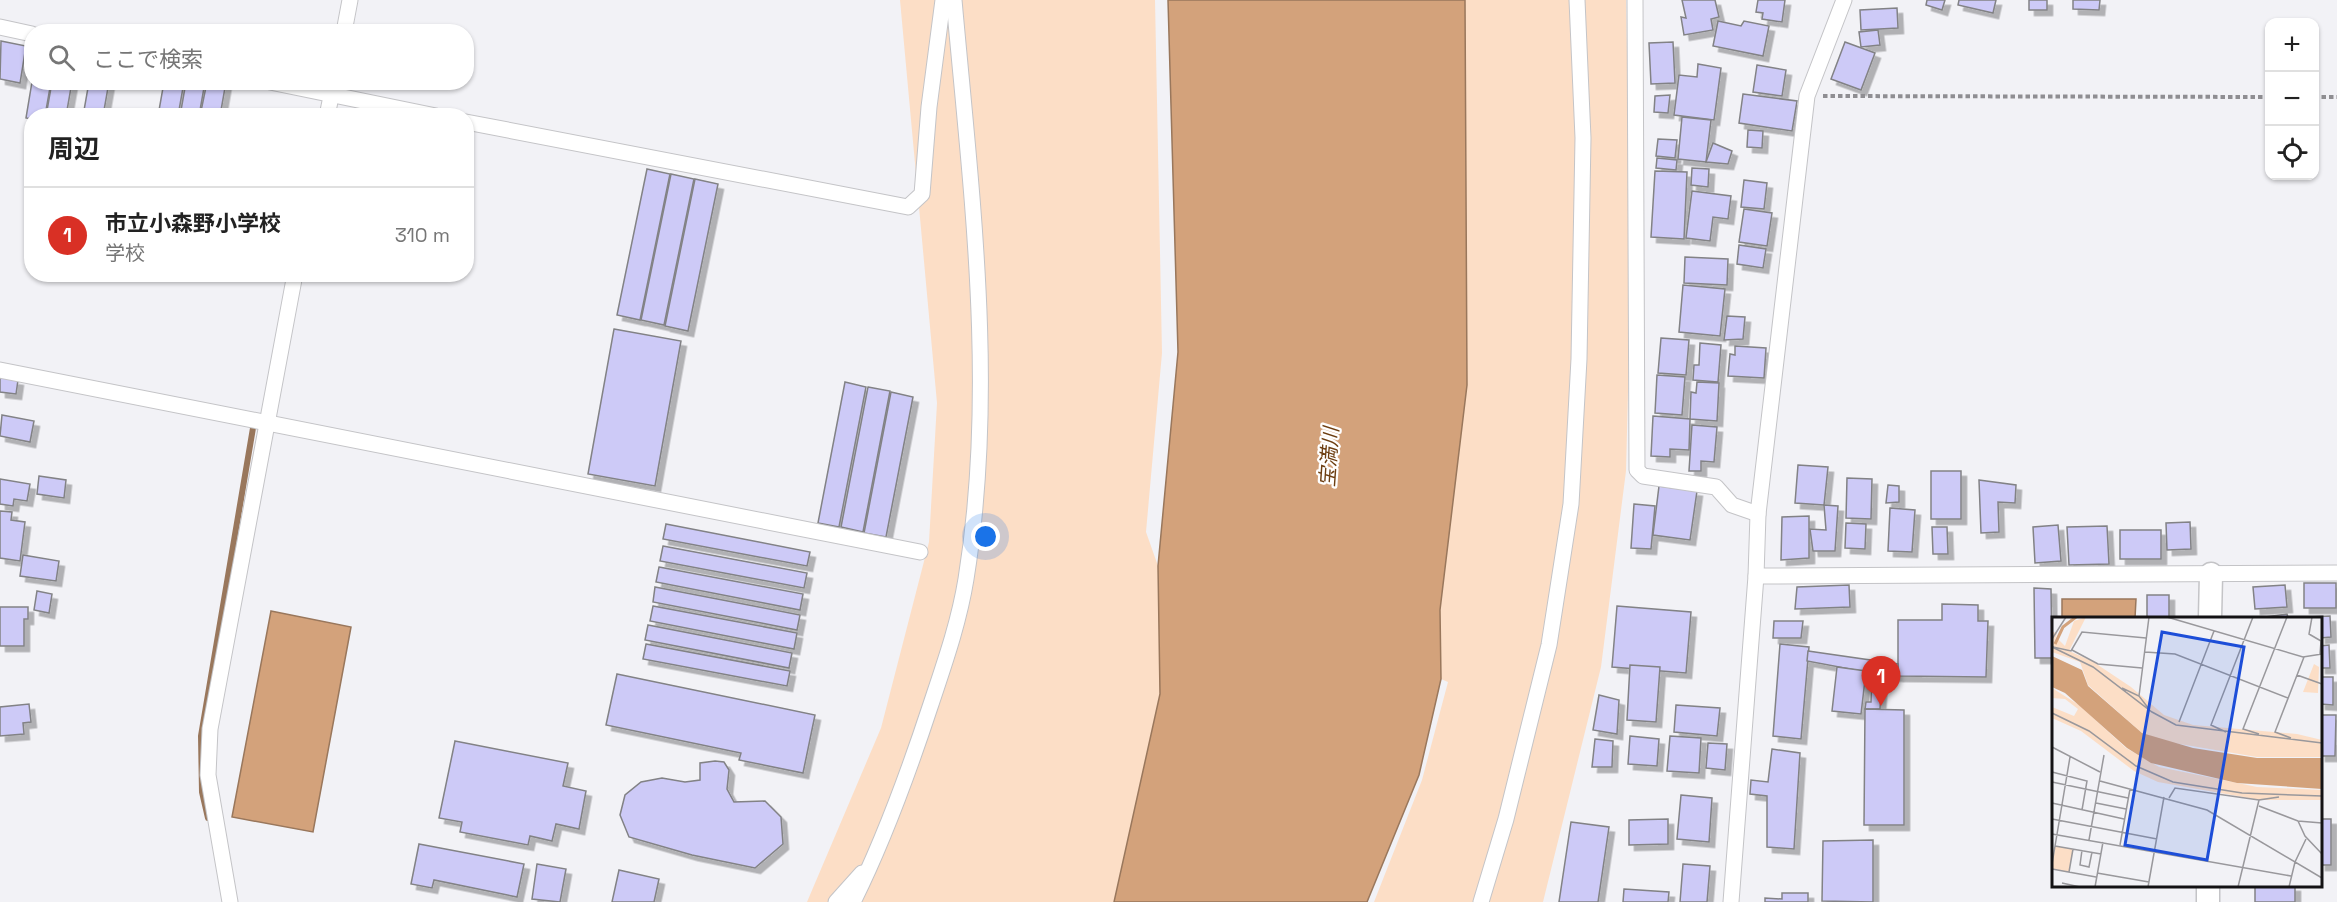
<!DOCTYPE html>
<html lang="ja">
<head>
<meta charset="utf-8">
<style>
  :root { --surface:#fff; --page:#f2f2f2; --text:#222; --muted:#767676; --line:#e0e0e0; --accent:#d93025 }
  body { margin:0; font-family:"Space Grotesk","Noto Sans JP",sans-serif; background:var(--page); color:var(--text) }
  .controls { position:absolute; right:18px; top:18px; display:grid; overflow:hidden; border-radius:12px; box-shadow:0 2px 4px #0004 }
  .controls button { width:54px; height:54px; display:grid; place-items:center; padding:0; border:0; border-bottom:2px solid var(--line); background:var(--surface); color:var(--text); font:30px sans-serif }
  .you { position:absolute; left:986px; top:537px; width:21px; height:21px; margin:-15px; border:4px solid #fff; border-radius:50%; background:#1a73e8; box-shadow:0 0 0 9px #1a73e833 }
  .badge { display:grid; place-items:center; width:39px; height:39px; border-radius:50%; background:var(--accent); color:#fff; font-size:20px; font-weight:700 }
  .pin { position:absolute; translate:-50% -50px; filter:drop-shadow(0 2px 3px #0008) }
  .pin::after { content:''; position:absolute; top:32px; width:21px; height:18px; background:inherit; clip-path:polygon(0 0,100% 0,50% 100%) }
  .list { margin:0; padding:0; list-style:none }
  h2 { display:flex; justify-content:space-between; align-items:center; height:78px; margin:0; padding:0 24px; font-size:26px }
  h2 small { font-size:20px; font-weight:400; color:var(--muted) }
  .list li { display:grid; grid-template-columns:39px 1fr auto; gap:18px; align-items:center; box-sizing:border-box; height:96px; padding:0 24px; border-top:2px solid var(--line) }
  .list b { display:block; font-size:22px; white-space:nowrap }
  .list p { margin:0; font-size:20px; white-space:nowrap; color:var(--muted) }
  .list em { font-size:20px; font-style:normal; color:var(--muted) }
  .icon { flex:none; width:33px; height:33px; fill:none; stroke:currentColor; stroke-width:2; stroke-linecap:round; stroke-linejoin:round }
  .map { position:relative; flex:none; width:2337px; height:902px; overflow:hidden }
  .search { position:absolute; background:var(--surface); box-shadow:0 2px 4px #0004; left:24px; top:24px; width:450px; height:66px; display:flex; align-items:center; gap:15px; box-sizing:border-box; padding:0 21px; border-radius:24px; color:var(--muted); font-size:22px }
  .panel { position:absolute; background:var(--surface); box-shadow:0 2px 4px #0004; left:24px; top:108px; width:450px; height:174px; border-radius:24px }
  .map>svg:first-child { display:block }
  .green { fill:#fcdec6 }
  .water { fill:#d3a27b; stroke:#99775c; stroke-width:1.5 }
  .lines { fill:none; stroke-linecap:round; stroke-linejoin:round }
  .stream { stroke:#99775c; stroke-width:6 }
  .building { fill:#cdcaf7; stroke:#828285; stroke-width:1.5; filter:url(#shadow) }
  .street-casing { stroke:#c4c4c7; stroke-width:17 }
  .secondary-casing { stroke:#c4c4c7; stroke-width:25 }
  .path { stroke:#8f8e92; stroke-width:4; stroke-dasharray:4.5 3; stroke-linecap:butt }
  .street { stroke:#fff; stroke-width:15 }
  .secondary { stroke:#fff; stroke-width:22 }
  .labels { text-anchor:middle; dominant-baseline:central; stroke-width:4.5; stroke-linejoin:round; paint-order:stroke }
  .water-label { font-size:20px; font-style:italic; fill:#6d3e11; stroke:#fff }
  .inset-river { fill:none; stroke:#d3a27b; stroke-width:3 }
  .inset-road { fill:none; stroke:#99989c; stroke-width:1.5 }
  .view { fill:#1d4ed8; fill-opacity:0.15; stroke:#1d4ed8; stroke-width:3 }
  .inset-edge { fill:none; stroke:#131214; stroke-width:3 }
</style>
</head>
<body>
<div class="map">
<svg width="2337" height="902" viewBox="0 0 2337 902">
  <defs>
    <filter id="shadow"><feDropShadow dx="5.5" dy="5.5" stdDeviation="0" flood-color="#0004"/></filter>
  </defs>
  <rect width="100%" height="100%" fill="#f2f2f6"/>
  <g class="green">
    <polygon points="900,0 1155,0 1162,353 1146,532 1158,566 1160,694 1114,902 807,902 881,728 929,542 937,403"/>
    <polygon points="1465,0 1626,0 1631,272 1626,471 1601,667 1543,902 1374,902 1422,780 1448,682 1441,679 1440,610 1467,385"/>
  </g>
  <g class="water">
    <polygon points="1168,0 1465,0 1467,385 1440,610 1441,679 1419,775 1367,902 1114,902 1160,694 1158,566 1178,352"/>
    <polygon points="2062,599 2136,599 2135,618 2062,618"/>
    <polygon points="271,611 351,627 313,832 232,817"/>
  </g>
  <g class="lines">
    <polyline class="stream" points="208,818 202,792 201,736 253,428"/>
  </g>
  <g class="building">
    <polygon points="1682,0 1715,0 1719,17 1711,19 1713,30 1684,35 1681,17 1686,18"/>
    <polygon points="1758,0 1785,0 1782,22 1762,19 1763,13 1756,12"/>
    <polygon points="1927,0 1945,0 1942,10 1926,5"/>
    <polygon points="1959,0 1996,0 1993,13 1958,5"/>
    <rect x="2029" y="0" width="18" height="10"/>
    <polygon points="2073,0 2100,0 2099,10 2073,9"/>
    <polygon points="1897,8 1898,28 1861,30 1860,10"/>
    <polygon points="1718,21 1741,26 1744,21 1769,26 1763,56 1713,46"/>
    <polygon points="1878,30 1880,45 1861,47 1859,32"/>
    <polygon points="1,41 26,46 20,83 0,79"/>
    <polygon points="1673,42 1675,83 1651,84 1649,43"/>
    <polygon points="1845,42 1875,53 1861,90 1831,79"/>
    <polygon points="1698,64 1721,68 1714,120 1674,115 1679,75 1697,77"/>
    <polygon points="1757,65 1786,70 1782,96 1753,92"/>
    <polygon points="32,82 51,82 45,116 32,116 32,119 26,118"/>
    <polygon points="52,82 72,82 66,116 46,116"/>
    <polygon points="89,82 109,82 103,116 83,116"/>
    <polygon points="164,82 184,82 178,116 158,116"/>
    <polygon points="186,82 205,82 199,116 180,116"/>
    <polygon points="207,82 226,82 220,116 200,116"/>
    <polygon points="1743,94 1797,101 1792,131 1739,123"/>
    <polygon points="1670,95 1668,113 1654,112 1655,96"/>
    <polygon points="1682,117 1711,120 1706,162 1678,159"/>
    <polygon points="1748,130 1763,131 1762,148 1747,147"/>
    <polygon points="1658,139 1677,140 1675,158 1656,156"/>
    <polygon points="1713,143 1732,151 1728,164 1706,162"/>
    <polygon points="1657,158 1677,160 1676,170 1656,168"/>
    <polygon points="1692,168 1709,169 1708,187 1691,185"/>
    <polygon points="647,169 670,174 640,320 617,315"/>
    <polygon points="1655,171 1687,172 1684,239 1651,237"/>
    <polygon points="671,174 694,179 664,325 641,320"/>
    <polygon points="695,179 718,184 688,331 665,326"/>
    <polygon points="1744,180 1767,183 1764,209 1741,207"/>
    <polygon points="1692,191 1731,196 1728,219 1713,217 1710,241 1686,238"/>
    <polygon points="1744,209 1772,213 1767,246 1739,242"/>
    <polygon points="1739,245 1766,249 1763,268 1737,264"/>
    <polygon points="1685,257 1728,259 1727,285 1684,283"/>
    <polygon points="1683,285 1725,289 1720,336 1679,332"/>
    <polygon points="1727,316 1745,317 1743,339 1724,340"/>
    <polygon points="614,329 681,341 655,486 588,474"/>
    <polygon points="1661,338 1689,340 1686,375 1658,373"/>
    <polygon points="1700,343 1721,345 1718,382 1693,380 1694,365 1699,365"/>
    <polygon points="1735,346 1766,348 1764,378 1728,376 1730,354 1735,355"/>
    <polygon points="1657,375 1685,377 1682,415 1655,413"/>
    <polygon points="0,377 18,380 16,394 0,392"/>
    <polygon points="845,382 866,387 839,527 818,523"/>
    <polygon points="1697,382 1719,383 1717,421 1690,419 1691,392 1696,393"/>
    <polygon points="868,387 890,391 863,532 841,527"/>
    <polygon points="891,392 913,397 886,537 864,533"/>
    <polygon points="2,415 34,421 30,442 0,436"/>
    <polygon points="1653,416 1690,419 1689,450 1670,449 1670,457 1651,456"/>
    <polygon points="1692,425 1717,427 1714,462 1701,461 1701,471 1689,471"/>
    <polygon points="1798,465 1828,467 1824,505 1795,503"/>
    <rect x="1931" y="471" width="30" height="48"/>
    <polygon points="39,476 66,480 64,498 37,494"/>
    <polygon points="1847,478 1872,479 1871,519 1846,518"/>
    <polygon points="0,479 30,484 27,501 14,499 13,506 0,504"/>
    <polygon points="1979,480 2016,485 2015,503 1998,502 1999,532 1981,533"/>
    <polygon points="1888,485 1899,486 1899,502 1886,503"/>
    <polygon points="1659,486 1697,491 1690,540 1653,535"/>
    <polygon points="1634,504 1655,506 1651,549 1631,548"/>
    <polygon points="1824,505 1838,506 1835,551 1813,551 1810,529 1826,530"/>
    <polygon points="1890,508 1915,510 1912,552 1888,551"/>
    <polygon points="0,511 12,512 11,520 25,522 20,561 0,558"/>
    <polygon points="1809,516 1809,558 1781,560 1782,517"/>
    <polygon points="2190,522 2191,549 2167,550 2166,523"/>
    <polygon points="1846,523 1866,524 1865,549 1845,548"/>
    <polygon points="666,524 810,552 807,566 663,539"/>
    <polygon points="2058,525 2061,561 2035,563 2033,527"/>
    <polygon points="2107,526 2109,564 2069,565 2067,527"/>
    <polygon points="1932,527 1947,527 1948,554 1933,554"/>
    <rect x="2120" y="530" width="41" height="29"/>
    <polygon points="663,546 807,573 804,588 660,561"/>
    <polygon points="23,555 59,561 56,581 20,576"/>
    <polygon points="659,567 803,594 800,610 656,582"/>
    <rect x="2304" y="583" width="32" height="25"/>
    <polygon points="1849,585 1850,607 1795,609 1797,587"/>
    <polygon points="2285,585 2287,607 2255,609 2253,587"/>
    <polygon points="655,587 800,615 797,630 653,602"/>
    <polygon points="2034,588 2051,589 2052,658 2035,658"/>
    <polygon points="37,591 52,594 49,613 34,610"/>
    <rect x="2147" y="595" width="22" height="23"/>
    <polygon points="1942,604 1978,605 1978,621 1988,621 1986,677 1898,676 1898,620 1942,620"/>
    <polygon points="653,606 797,633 794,649 650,621"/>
    <polygon points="1617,606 1691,612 1686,673 1612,667"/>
    <polygon points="0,607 28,607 28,619 24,619 24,646 0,646"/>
    <polygon points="2287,614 2288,618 2257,618"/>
    <polygon points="2330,616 2331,637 2320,638 2320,618 2307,617"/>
    <polygon points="1774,621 1803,621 1801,638 1773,638"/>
    <polygon points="648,625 792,653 789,668 645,640"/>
    <polygon points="646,644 790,671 787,686 643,659"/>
    <polygon points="1780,644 1809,647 1801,739 1773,736"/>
    <polygon points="2329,645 2330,668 2320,668 2320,646"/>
    <polygon points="1808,651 1898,664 1898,676 1882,675 1880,709 1865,709 1866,702 1871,702 1872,673 1807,661"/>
    <polygon points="1630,665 1660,667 1656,722 1627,720"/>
    <polygon points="1837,667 1866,671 1861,714 1832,711"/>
    <polygon points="617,674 815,715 803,773 739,760 741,753 606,725"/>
    <polygon points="2320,677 2333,677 2333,705 2320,704"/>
    <polygon points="1599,695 1619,700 1617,734 1593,730"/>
    <polygon points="29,704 31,722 23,723 24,734 0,736 0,707"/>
    <polygon points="1676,705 1720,708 1717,736 1674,732"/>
    <polygon points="1865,709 1904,710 1904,825 1864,825"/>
    <polygon points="2320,715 2336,715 2335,756 2320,756"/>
    <polygon points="1630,736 1659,739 1657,766 1628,764"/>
    <polygon points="1670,736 1701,738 1699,773 1667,771"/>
    <polygon points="1595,739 1613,741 1612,767 1592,767"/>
    <polygon points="455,741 568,763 563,786 586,791 579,829 556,824 552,841 530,836 528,845 460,832 462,822 439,818"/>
    <polygon points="1708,743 1727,744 1725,770 1706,768"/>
    <polygon points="1772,749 1800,753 1794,849 1767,847 1767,796 1750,794 1751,780 1768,782"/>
    <polygon points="715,761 724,762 729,770 727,789 734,802 765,801 781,817 783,844 755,868 692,855 629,837 620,815 625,795 641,782 662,778 685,782 700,780 700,763"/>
    <polygon points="1681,795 1712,798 1709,842 1677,839"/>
    <polygon points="1668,819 1668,844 1629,845 1629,820"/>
    <rect x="2320" y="819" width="11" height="46"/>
    <polygon points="1571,822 1609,827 1598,902 1559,902"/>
    <polygon points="1873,840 1873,902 1822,901 1823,841"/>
    <polygon points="419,844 524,864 517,897 434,880 432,888 411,884"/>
    <polygon points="537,864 566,869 560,902 532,899"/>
    <polygon points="1683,864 1710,866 1707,902 1680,902"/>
    <polygon points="619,870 659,879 654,902 612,902"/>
    <rect x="2255" y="886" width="40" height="16"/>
    <polygon points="1624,889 1669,892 1668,902 1623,902"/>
    <polygon points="1782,893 1808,893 1808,902 1765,902 1765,898 1782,899"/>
  </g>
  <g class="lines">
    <g class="street-casing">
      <g id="street">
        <polyline points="1635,0 1637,470 1643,476 1716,487 1732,505 1758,514"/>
        <polyline points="0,27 32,34"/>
        <polyline points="344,32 350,0"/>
        <polyline points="270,82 436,116"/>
        <polyline points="327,116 334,82"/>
        <polyline points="466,122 908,207 922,194 929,107 943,0"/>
        <polyline points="0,370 920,552"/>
        <polyline points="1756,576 2337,573"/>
        <polyline points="230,902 208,775 210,729 295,274"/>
        <polyline points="836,902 862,873"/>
        <path d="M853,902C885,838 909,771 931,704C945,662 959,622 966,579C997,387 971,191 954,0"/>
        <polyline points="1481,902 1506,819 1549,645 1571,504 1579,359 1583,138 1577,0"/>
        <polyline points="1731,902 1756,576 1758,514 1807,96 1844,0"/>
      </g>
    </g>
    <g class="secondary-casing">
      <g id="secondary">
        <polyline points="2210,618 2211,574"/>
        <polyline points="2208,902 2208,886"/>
      </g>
    </g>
    <g class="path">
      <polyline points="1823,96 2270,97"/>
      <polyline points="2314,97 2337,97"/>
    </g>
    <use href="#street" class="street"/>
    <use href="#secondary" class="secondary"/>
  </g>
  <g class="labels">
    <g class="water-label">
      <text transform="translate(1329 457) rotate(-86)">宝満川</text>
    </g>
  </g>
  <g transform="translate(2052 617)">
    <rect width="270" height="270" fill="#f2f2f6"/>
    <path d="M0,0L1,15L5,16L2,26L6,22L13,29L22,4L34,0L17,34L40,44L79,70L112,98L141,108L245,117L270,123V140H205L110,124L90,116L36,68L28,45L0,35ZM262,47L267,50L266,76L251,75ZM0,71L27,88L74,131L107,150L205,170L270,173V183H208L106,165L82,154L29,114L0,101V90L22,99L26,92L13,82L0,81ZM3,229L21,232L17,255L0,252Z" fill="#fcdec6"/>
    <path d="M0,39L30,53L36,69L90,116L141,131L205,141H270V172L185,166L99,146L75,131L13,76L0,70Z" fill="#d3a27b"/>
    <path class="inset-river" d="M3,27L11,10L24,0"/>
    <path class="inset-road" d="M115,0L251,40L270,37M260,0L257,17L269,24L268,37M0,22L14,0M0,30L41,50L100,95L124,108L270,126M1,30L19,34L30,15L94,21M20,33L46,47L90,51M93,35L123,37L236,81M245,58L270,67M70,71L87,79L97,92M87,79L97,0M0,96L37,114L84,149L121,165L190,176L270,179M127,105L162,14M174,115L159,108L201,0M207,117L191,112L235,0M239,121L223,115L252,40M0,130L48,155M0,155L35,164L30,193M48,164L155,193L270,261M0,165L76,181M117,181L123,171L207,183M0,186L72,202M44,186L74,192M207,189L246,204L270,206M0,202L105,222M246,204L253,219L270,237M0,217L239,259M37,223L52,138M68,228L78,172M3,229L49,237M30,233L28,248L37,250L40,235M0,247L18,140M0,252L44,260M17,255L21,232M45,256L97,265M10,266L28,270M43,270L51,225M96,270L112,180M186,270L207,183L227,180M237,270L243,245L254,222"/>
    <path class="view" d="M110,15L192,30L155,243L73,228Z"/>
    <rect width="270" height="270" class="inset-edge"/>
  </g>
</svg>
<div class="controls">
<button>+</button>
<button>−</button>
<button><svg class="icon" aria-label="locate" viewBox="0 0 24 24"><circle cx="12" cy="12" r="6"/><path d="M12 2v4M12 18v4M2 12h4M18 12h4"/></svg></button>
</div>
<div class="you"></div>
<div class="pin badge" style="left:1881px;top:706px">1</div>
<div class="search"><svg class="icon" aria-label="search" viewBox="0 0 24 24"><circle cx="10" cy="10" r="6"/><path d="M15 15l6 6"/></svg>ここで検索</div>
<section class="panel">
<h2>周辺<small></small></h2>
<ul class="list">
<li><span class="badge">1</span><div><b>市立小森野小学校</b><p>学校</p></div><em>310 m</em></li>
</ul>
</section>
</div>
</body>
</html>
